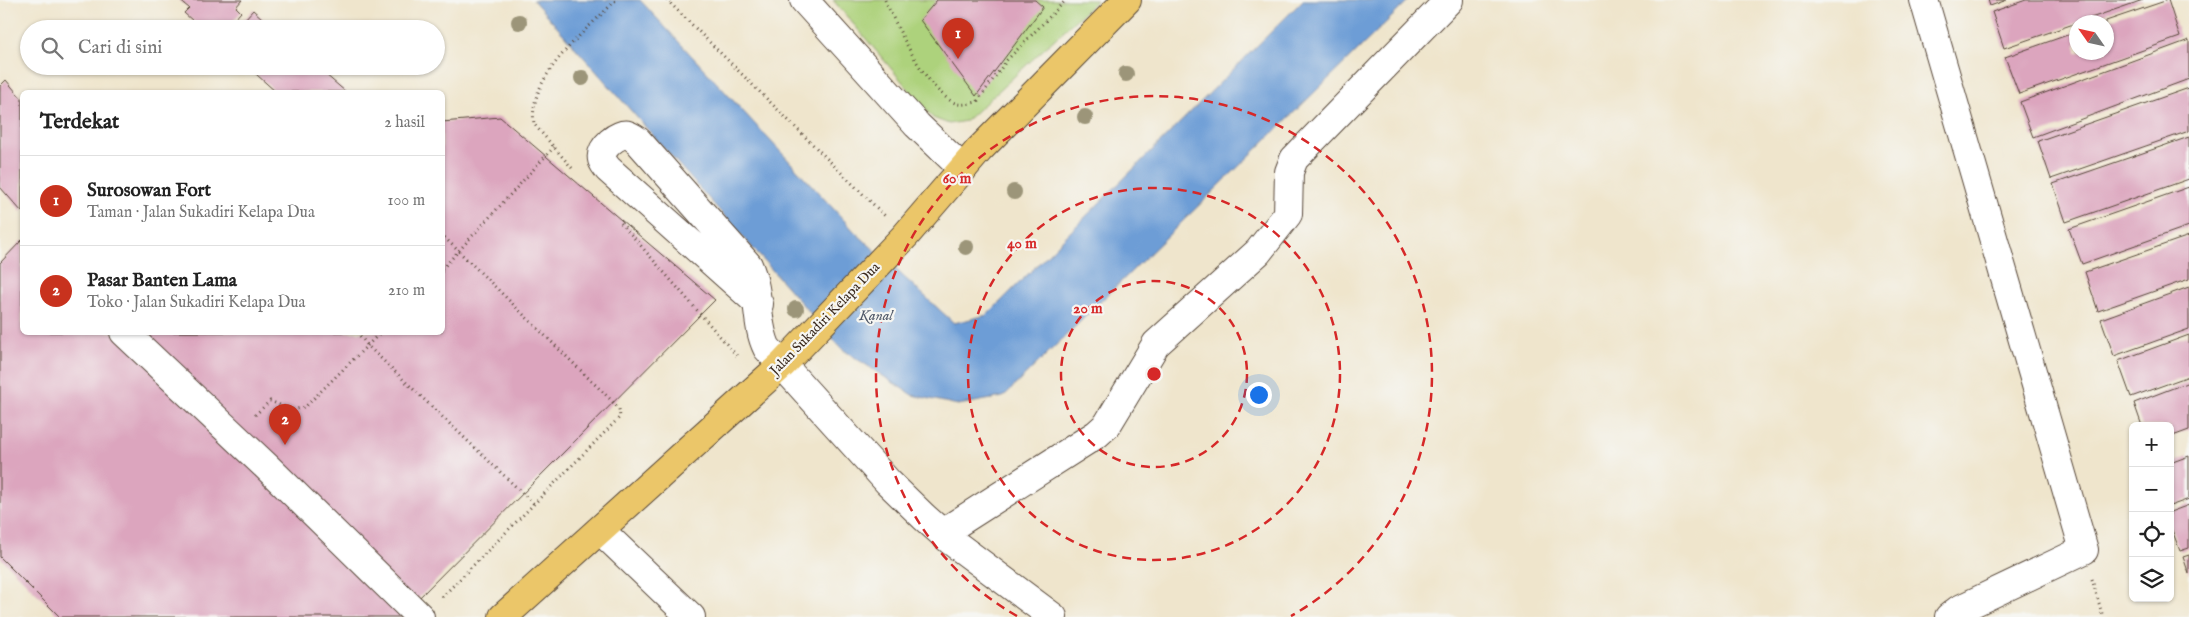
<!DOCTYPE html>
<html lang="id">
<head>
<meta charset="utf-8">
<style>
  :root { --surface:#fff; --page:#f2f2f2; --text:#222; --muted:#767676; --line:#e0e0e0; --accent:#c8321e }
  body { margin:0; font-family:"IM FELL English",serif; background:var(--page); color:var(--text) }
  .controls { position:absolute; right:15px; bottom:15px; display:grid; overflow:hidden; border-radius:8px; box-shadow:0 1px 4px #0004 }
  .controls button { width:45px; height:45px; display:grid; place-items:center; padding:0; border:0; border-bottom:1px solid var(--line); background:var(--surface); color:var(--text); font:25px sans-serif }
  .compass { position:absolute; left:2069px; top:15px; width:45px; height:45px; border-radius:50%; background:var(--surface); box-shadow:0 1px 4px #0004; rotate:304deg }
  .you { position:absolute; left:1258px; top:394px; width:18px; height:18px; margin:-12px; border:4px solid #fff; border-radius:50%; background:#1a73e8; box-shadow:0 0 0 8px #1a73e833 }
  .badge { display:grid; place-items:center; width:32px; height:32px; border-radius:50%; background:var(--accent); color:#fff; font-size:16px; font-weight:700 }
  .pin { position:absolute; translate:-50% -41px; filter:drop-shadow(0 1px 2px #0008) }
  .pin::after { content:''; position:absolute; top:26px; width:18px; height:15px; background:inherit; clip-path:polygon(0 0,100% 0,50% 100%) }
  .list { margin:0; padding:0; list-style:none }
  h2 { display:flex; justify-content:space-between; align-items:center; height:65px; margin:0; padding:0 20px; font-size:21px }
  h2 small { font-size:16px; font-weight:400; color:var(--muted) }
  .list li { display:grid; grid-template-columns:32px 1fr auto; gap:15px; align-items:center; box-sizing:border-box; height:90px; padding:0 20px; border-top:1px solid var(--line) }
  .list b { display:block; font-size:19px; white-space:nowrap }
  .list p { margin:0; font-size:16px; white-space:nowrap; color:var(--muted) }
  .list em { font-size:16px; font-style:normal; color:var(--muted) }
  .icon { flex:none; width:28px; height:28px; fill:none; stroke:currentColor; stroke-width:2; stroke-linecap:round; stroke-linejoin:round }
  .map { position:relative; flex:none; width:2189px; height:617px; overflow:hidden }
  .search { position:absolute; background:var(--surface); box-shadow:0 1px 4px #0004; left:20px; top:20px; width:425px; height:55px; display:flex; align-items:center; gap:12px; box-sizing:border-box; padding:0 18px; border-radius:28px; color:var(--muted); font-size:19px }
  .panel { position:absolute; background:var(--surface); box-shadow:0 1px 4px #0004; left:20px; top:90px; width:425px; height:245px; border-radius:8px }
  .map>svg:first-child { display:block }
  .green { fill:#add27b; stroke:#747e4c }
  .water { fill:#6d9dd6; stroke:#54647a }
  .building { fill:#dca5be }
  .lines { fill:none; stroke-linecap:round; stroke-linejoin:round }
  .minor-casing { stroke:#564638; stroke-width:30 }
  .major-casing { stroke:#564638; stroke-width:30 }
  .path { stroke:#564638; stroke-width:3; stroke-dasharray:1 4; stroke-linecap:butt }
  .minor { stroke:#fff; stroke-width:28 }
  .major { stroke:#ebc669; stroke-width:28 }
  .tree { fill:#9c9579 }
  .ring { fill:none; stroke:#d62828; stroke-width:2.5; stroke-dasharray:9 6 }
  .labels { text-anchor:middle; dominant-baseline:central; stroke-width:4.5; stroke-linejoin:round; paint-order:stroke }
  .street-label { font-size:14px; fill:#3b2a1e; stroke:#f6f6f2 }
  .water-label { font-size:15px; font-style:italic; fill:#4f5868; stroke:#f6f6f2 }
  .centre { fill:#d62828; stroke:#f6f6f2; stroke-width:2.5 }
  .ring-label { font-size:15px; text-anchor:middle; font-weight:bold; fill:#d62828; stroke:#f6f6f2; stroke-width:4.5; stroke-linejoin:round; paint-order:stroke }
</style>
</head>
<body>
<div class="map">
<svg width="2189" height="617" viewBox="0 0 2189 617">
  <rect width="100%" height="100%" fill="#f6f6f2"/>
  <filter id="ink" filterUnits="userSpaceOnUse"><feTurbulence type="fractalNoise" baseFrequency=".02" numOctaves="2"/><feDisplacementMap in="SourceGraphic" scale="10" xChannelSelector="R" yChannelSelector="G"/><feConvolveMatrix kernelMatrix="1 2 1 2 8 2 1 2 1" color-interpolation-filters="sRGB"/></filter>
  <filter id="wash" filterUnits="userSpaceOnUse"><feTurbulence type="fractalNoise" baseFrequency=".0096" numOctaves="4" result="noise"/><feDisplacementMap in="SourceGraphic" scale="20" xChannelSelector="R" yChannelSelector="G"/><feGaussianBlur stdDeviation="1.12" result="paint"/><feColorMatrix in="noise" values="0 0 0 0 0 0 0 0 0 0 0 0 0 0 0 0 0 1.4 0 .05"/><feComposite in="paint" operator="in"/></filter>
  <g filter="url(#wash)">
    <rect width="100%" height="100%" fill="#efe5cc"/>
    <polygon class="green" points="833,0 1097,0 966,121 949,124 933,118"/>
    <polygon class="water" points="533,0 640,0 855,232 954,323 987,315 1303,0 1409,0 1003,397 958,405 912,395 842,349"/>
    <g id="blocks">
      <g class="building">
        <polygon points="179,0 242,0 236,7 241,12 226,29 202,29 184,13 189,8"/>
        <polygon points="937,0 1035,0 1043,7 976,96 920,20"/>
        <polygon points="1988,0 2007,0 1990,6"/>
        <polygon points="2026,0 2143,0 2004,48 1992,12"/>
        <polygon points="2168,0 2180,37 2019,94 2005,57 2076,32 2076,52 2106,52 2106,21"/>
        <polygon points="253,10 274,29 236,29"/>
        <polygon points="2189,40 2189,79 2033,137 2020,102"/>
        <polygon points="247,66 332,66 325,74 346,92 276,92"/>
        <polygon points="6,80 22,99 22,212 0,187 0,86"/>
        <polygon points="2189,88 2189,131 2051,179 2038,141"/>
        <polygon points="500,117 715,300 400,617 60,617 0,557 0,263 22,240 22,332 442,332 442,122"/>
        <polygon points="2189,137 2189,179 2066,222 2053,184"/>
        <polygon points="2189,187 2189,226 2082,264 2069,229"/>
        <polygon points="2189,236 2189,279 2098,311 2085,272"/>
        <polygon points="2189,287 2189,329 2114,356 2101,319"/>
        <polygon points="2189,335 2189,376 2131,397 2118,361"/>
        <polygon points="2189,382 2189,430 2170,437 2170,426 2142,426 2134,403"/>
        <polygon points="2189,456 2189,499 2170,506 2170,463"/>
        <polygon points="2189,505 2189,548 2180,551 2170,525 2170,512"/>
        <polygon points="2189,555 2189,574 2183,557"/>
      </g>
    </g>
  </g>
  <g filter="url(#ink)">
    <use href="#blocks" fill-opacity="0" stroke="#564638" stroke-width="1"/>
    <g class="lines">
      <g class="minor-casing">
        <g id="minor">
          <polyline points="804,0 917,125 963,169"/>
          <polyline points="1924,0 2084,550 1958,610 1949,617"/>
          <path d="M759,304L608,169C606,166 602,162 602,159C599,148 619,132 628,135C632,136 635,139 638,141L748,265C761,294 755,324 767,348L888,482L924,517L951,541L1053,617"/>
          <polyline points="124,332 268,468 420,617"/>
          <polyline points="600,530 691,617"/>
          <polyline points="942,533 1097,434 1107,425 1156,344 1258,252 1288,214 1289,172 1294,159 1449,0"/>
        </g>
      </g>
      <g class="major-casing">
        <polyline id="major" points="503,617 783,364 905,236 979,150 1127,0"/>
      </g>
      <g class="path">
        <polyline points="667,0 885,216"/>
        <path d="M885,0C897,27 928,95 958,104C963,105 972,103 977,102L1007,60L1066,0"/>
        <path d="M572,168L534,124C527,76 586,31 616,0"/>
        <polyline points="621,223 737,356"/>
        <polyline points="442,269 554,147"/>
        <polyline points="357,332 368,346 535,505"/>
        <polyline points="255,415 270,401 292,410 305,407 381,332"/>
        <polyline points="2092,579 2103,617"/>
        <polyline points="442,597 620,417 619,409 611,400 442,235"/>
      </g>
      <use href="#minor" class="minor"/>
      <use href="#major" class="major"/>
    </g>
    <g class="tree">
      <circle cx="519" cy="22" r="8"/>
      <circle cx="1126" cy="74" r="8"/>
      <circle cx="582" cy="78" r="8"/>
      <circle cx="1085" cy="117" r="8"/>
      <circle cx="1014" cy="192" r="8"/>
      <circle cx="966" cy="247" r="8"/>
      <circle cx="796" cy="309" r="8"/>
    </g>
  </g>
  <g class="ring">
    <circle cx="1154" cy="374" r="93"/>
    <circle cx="1154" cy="374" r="186"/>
    <path d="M1017 616A278 278 0 1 1 1291 616"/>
  </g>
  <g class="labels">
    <g class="street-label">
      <text transform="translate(825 319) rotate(-46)">Jalan Sukadiri Kelapa Dua</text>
    </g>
    <g class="water-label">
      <text x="876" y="315">Kanal</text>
    </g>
  </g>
  <circle cx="1154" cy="374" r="8" class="centre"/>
  <g class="ring-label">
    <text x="957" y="183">60 m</text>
    <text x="1022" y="248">40 m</text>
    <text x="1088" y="313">20 m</text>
  </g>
</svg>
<div class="controls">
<button>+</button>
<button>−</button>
<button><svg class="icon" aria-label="locate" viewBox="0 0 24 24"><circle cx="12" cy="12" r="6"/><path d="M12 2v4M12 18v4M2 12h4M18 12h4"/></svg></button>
<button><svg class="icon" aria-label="layers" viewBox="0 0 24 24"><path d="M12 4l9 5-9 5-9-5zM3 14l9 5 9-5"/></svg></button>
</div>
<svg class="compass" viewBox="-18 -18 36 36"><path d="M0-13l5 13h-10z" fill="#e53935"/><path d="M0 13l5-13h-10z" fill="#767676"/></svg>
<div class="you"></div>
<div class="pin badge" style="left:958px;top:59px">1</div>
<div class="pin badge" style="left:285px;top:445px">2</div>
<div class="search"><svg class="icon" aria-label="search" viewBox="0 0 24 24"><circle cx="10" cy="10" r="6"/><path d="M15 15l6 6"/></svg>Cari di sini</div>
<section class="panel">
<h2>Terdekat<small>2 hasil</small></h2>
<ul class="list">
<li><span class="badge">1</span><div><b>Surosowan Fort</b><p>Taman · Jalan Sukadiri Kelapa Dua</p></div><em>100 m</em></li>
<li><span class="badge">2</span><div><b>Pasar Banten Lama</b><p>Toko · Jalan Sukadiri Kelapa Dua</p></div><em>210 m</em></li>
</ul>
</section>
</div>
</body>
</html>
